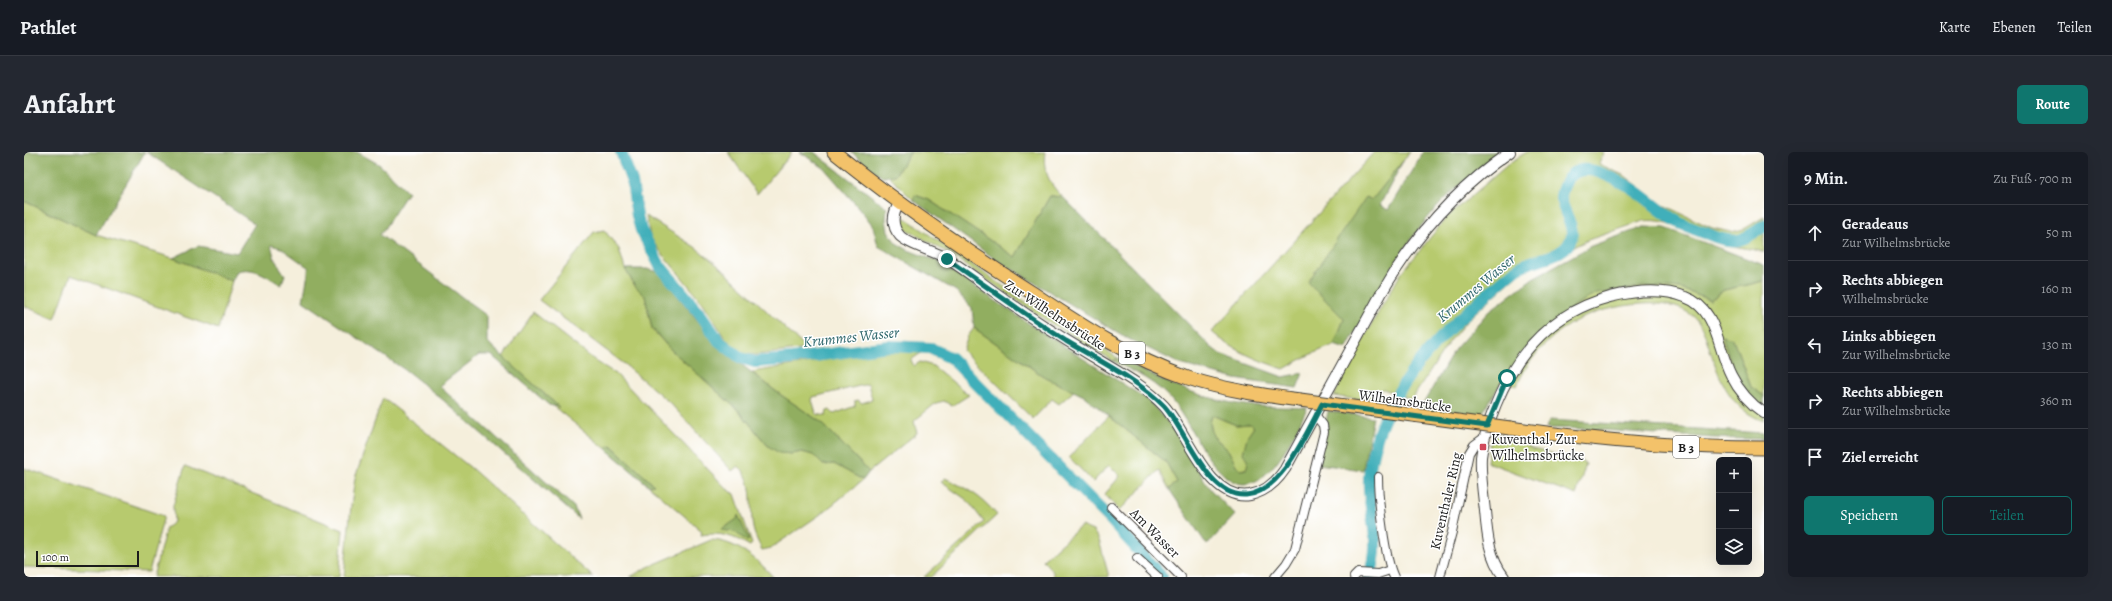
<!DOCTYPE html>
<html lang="de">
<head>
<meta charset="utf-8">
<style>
  :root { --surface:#171b24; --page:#242831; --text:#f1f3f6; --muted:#9ea1a6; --line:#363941; --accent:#0f766e }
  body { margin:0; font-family:Alegreya,serif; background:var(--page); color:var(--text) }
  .controls { position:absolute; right:12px; bottom:12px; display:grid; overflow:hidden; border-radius:6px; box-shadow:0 4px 16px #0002 }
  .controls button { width:36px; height:36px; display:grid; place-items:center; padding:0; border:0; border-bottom:1px solid var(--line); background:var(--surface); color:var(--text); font:20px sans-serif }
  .scale { position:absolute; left:12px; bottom:10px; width:103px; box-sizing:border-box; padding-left:4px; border:2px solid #1c1c1c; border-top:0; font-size:11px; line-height:14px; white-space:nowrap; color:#1c1c1c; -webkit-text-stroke:3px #fff; paint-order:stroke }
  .stop { position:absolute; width:12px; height:12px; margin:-9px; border:3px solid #0f766e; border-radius:50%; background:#fff }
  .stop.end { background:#0f766e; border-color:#fff; box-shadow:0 1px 4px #0008 }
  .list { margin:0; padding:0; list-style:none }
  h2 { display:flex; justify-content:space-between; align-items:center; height:52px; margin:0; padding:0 16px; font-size:17px }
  h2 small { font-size:13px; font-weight:400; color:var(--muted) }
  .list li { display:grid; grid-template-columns:26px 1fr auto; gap:12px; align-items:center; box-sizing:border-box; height:56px; padding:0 16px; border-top:1px solid var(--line) }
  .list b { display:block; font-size:15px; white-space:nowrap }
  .list p { margin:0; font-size:13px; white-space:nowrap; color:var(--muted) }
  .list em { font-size:13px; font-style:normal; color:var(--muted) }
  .actions { display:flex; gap:8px; padding:12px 16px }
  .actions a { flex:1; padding:9px 0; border:1px solid var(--accent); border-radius:6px; text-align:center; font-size:14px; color:var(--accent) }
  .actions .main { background:var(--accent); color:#fff }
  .icon { flex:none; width:22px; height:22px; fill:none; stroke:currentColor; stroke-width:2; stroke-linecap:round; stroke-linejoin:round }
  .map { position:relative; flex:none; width:1740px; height:425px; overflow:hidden; border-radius:6px }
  header { display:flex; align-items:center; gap:24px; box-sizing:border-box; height:56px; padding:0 20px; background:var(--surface); border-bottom:1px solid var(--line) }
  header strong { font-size:19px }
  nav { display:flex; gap:22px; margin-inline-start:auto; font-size:14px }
  .intro { display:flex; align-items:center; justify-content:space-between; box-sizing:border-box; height:96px; padding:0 24px }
  h1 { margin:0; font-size:28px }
  .button { padding:10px 18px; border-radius:6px; background:var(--accent); color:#fff; font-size:14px; font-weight:700 }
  main { display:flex; gap:24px; padding:0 24px }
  aside { flex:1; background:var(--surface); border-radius:6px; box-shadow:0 4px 16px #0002 }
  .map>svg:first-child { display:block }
  .green { fill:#b7ca6e; stroke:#6a7345; fill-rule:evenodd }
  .forest { fill:#91ae61; stroke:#56653e; fill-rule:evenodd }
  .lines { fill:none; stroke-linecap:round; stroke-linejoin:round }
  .river { stroke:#3fafba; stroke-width:12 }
  .minor-casing { stroke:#3d3c39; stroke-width:10 }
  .tertiary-casing { stroke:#3d3c39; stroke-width:12 }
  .primary-casing { stroke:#3d3c39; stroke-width:15 }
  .minor { stroke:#fff; stroke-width:8 }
  .tertiary { stroke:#fff; stroke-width:10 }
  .primary { stroke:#f3c26a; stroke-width:13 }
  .primary-bridge-casing { stroke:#3d3c39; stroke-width:15; stroke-linecap:butt }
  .primary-bridge { stroke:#f3c26a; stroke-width:13 }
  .route { stroke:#0f766e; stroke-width:5 }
  .poi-dot { fill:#d1495b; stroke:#fff; stroke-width:1.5 }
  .labels { text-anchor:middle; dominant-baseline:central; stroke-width:3; stroke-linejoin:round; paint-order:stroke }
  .shield { fill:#fff; stroke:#606060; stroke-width:1 }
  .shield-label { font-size:13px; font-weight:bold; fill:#1c1c1c }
  .street-label { font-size:14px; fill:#1c1c1c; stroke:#fff }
  .poi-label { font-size:14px; fill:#1c1c1c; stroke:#fff; text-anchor:start }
  .water-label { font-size:15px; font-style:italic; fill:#2e666b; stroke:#fff }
</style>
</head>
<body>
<header>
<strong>Pathlet</strong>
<nav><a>Karte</a><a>Ebenen</a><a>Teilen</a></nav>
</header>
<div class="intro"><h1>Anfahrt</h1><a class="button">Route</a></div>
<main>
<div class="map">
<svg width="1740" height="425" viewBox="0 0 1740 425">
  <rect width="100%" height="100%" fill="#fff"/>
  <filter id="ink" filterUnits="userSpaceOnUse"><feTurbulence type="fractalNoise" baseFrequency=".025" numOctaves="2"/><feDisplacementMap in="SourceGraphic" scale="8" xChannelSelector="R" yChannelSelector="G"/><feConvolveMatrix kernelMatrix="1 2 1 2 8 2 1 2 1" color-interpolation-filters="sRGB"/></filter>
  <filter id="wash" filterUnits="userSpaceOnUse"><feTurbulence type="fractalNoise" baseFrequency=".012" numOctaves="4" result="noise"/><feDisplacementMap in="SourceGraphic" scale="16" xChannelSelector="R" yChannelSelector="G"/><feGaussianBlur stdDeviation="0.9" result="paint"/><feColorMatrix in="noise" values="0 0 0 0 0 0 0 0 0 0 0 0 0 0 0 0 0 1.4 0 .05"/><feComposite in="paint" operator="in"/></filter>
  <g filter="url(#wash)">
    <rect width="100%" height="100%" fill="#f5efdc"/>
    <g class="green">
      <polygon points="704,0 768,0 733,42"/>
      <path d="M887,0H1021C1018,17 1026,34 1039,45L1026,44L991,105L905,48L891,43L889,48L865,24L871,23Z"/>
      <path d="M1350,0H1386L1348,49L1343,45L1320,167L1310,193L1285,203L1260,217C1235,209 1208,198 1188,180Z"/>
      <path d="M1503,0H1580L1575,12L1601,24L1639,53L1688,76L1707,80L1720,77L1740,65V100C1728,97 1715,96 1703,92C1677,86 1647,65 1619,69L1564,88L1497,120L1444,167L1426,189L1388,247L1359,237L1342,249L1310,244L1331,201L1376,123L1422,66L1488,9Z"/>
      <polygon points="0,49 72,83 149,106 208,129 194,177 47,123 31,167 0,154"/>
      <polygon points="877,63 999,148 1094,206 1089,209 1022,168 924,101 878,75"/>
      <polygon points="622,64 671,95 697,116 783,197 731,203 719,202 702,187 679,151 632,94 626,84"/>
      <path d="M580,78L595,97L601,117L611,134L621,144L628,177L645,196L716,260L744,294L768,302L778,300L789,303L799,313L810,312L839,328L797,362L747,396L738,398C735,392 732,386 730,380C724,359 733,329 714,314L708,319L646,251L599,211L515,148L570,80Z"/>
      <path d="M1740,129V244L1727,235L1709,187L1698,184L1709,218L1740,255V269C1707,258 1696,228 1686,198C1682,186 1679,174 1670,165C1643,140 1575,155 1546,172C1524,186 1502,210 1493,234L1479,228L1551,153L1572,142L1623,134L1657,137L1686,148L1700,138Z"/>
      <path d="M509,160L573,210L592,222L703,337L711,342L728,392L726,394C709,384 697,380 677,383L678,379L625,334L629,333L587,293L581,296L529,254L535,255L479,205Z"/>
      <polygon points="950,176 1022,226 1050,239 1035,252 1028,247 1009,267 939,199 944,184"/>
      <path d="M890,199L897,201L887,208L890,214L896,210L909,214L945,243L928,254L920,249L912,251L890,269L893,281L845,320L798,271L754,241L728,220L848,200ZM844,232L848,247L838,251L834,248L831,249V254L810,262L806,258L803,259L802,264L792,262L788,248L789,245Z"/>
      <polygon points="359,246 447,316 569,425 320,425 327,354 331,326"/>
      <path d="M1188,263L1212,273L1226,272L1230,275C1214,297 1229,302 1222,317L1217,318L1213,315L1204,298L1189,284L1186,271Z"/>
      <polygon points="1085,264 1142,310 1153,330 1145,337 1135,318 1095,359 1081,342 1096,324 1085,313 1069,330 1045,305"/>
      <polygon points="1471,282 1484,283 1508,297 1557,308 1562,312 1552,343 1463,310 1466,292"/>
      <polygon points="161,314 319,378 315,425 129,425 142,376 150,370 149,354"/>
      <polygon points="0,316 140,364 125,420 0,415"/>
      <path d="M921,326C944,337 957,344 973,363L907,425H900L960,370L943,348L917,330Z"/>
      <polygon points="1057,374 1069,379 1075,388 1085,425 1029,425 1029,420 1019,408"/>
      <path d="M687,388C711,389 734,407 749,425H606L624,415Z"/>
    </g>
    <g class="forest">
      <polygon points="0,0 121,0 72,83 0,49"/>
      <path d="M122,0H333L356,13L384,40L356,83L463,164V190L535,255L525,253L467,203H455L415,234L550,355L555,367L419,248L384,220L279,149L285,116L257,96L247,93L251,108L261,123L257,133C243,124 230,114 213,119L208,129L149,106L174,94L213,101L231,72Z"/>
      <polygon points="776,0 790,0 863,56 862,67 864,79 872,91 884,98 913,109 1013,177 1124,248 1148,275 1186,337 1211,363 1183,393 1145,337 1153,330 1142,310 1060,244 1022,226 950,176 948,156 932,139 854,94 849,74 840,62 800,16"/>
      <polygon points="827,0 887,0 871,23 858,25"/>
      <path d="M1399,0H1478C1458,15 1437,31 1419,49C1378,91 1351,146 1322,197L1310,193L1320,167L1284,130L1342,45L1348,48L1379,9L1356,53L1364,58Z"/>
      <polygon points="891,43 905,48 991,105 1026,44 1039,45 1187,195 1196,202 1259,225 1279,221 1273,236 1211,227 1156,212 1103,186 971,107 889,48"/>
      <polygon points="1620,75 1641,76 1740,113 1740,129 1700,138 1686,148 1657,137 1623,134 1572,142 1551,153 1479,228 1455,266 1395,259 1431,197 1465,159 1509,126 1567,94"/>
      <polygon points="601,117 623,117 635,120 695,195 754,241 798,271 845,320 839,328 810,312 799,313 789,303 778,300 768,302 755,301 744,294 716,260 645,196 628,176 621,144 611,134"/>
      <path d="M1698,184L1709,187L1727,235L1740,244V255C1714,240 1707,211 1698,184Z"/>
      <path d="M1094,206C1134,227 1175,247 1221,253C1241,255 1262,255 1283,256C1271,281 1238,358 1200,323C1178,304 1167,273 1149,250C1134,231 1111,220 1089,209ZM1188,263L1212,273L1226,272L1230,275L1223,285L1219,301C1223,307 1225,310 1222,317L1217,318L1213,315L1204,298L1189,284L1186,271Z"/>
      <polygon points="1304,259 1349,265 1339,318 1294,312"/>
      <path d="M1525,268L1740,281V287C1667,288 1595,276 1522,276Z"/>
      <polygon points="587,293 630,333 625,334 581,296"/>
      <polygon points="714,363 725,388 723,389 711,380 697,378 713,367"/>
    </g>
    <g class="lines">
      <g class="river">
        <polyline points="597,0 608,30 613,64 617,78 636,114 675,160 695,189 717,206 731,210 768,207 865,194 906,196 927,206 1086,367 1138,425"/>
        <path d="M1345,425C1361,387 1340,354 1346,316C1356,245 1409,189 1461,144C1472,135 1483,124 1494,116C1508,107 1528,107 1540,97C1558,82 1540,63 1537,47C1537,42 1539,35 1542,30C1555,5 1586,25 1604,34C1622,44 1636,60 1654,70C1663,75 1674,78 1684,82C1693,86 1704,90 1715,88C1723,86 1733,79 1740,74"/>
      </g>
    </g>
  </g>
  <g filter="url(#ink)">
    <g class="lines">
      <g class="minor-casing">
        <g id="minor">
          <path d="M1354,325C1354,346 1361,408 1370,425"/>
          <polyline points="1087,355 1157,425"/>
          <polyline points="1113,406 1134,425"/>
          <polyline points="1251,425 1262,412 1271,397 1300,280 1299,273 1292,264"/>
          <polyline points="1330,425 1334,421 1354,422 1366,418"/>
          <polyline points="1416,425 1428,380 1445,301 1450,293 1461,285"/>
        </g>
      </g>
      <g class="tertiary-casing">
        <g id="tertiary">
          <path d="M876,51C868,61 867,74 876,84C885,93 910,99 922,106C942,118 960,133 979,146C1008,167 1038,186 1068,204C1092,219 1120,233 1140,254C1163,279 1184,350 1226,343C1241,340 1253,329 1261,317L1357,142C1390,85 1432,37 1486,0"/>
          <path d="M1480,425C1465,406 1463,382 1461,359C1459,341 1456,322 1457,305C1459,286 1465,269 1472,252C1494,198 1529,160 1586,145C1610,139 1638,136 1661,145C1694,157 1693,196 1707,223C1715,239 1725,251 1740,261"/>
        </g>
      </g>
      <g class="primary-casing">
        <g id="primary">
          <path d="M810,0C873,51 941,98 1010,142C1058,174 1108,207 1164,226C1200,238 1238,243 1276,248"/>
          <path d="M1486,276C1570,288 1654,296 1740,296"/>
        </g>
      </g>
      <use href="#minor" class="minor"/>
      <use href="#tertiary" class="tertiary"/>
      <use href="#primary" class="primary"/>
      <g class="primary-bridge-casing">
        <polyline id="primary-bridge" points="1276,248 1486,276"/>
      </g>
      <use href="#primary-bridge" class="primary-bridge"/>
    </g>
  </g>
  <g class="lines" filter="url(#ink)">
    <path class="route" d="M923,107C962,134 1002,163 1042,189C1072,207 1116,229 1140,254C1163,279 1183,346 1222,343C1257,341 1283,280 1298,252L1463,274L1483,226"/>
  </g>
  <rect class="poi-dot" x="1455" y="291" width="8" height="8" rx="2"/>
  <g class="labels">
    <g class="shield">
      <rect x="1095" y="190" width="26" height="22" rx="3"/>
      <rect x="1649" y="284" width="26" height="22" rx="3"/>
    </g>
    <g class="shield-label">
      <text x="1108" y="201">B 3</text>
      <text x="1662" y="295">B 3</text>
    </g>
    <g class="street-label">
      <text transform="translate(1031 163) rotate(33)">Zur Wilhelmsbrücke</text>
      <text transform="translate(1381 249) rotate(8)">Wilhelmsbrücke</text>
      <text transform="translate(1422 349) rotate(-77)">Kuventhaler Ring</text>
      <text transform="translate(1131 381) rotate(45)">Am Wasser</text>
    </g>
    <g class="poi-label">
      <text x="1467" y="287">Kuventhal, Zur<tspan x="1467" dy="16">Wilhelmsbrücke</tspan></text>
    </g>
    <g class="water-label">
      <text transform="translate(1452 136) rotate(-40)">Krummes Wasser</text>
      <text transform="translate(827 185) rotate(-6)">Krummes Wasser</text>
    </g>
  </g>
</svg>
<div class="controls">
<button>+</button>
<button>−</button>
<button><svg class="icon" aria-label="layers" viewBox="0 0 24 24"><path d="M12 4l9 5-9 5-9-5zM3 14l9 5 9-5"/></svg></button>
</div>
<div class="scale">100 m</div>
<div class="stop" style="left:1483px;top:226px"></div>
<div class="stop end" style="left:923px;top:107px"></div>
</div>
<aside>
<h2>9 Min.<small>Zu Fuß · 700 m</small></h2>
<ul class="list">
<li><svg class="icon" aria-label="ahead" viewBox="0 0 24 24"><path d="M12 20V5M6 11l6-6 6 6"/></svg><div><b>Geradeaus</b><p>Zur Wilhelmsbrücke</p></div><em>50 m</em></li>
<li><svg class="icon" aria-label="right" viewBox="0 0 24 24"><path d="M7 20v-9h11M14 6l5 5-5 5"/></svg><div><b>Rechts abbiegen</b><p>Wilhelmsbrücke</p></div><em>160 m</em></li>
<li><svg class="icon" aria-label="left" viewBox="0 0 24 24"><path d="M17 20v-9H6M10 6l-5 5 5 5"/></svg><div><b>Links abbiegen</b><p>Zur Wilhelmsbrücke</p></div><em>130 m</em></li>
<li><svg class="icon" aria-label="right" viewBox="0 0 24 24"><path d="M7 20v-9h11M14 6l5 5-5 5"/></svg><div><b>Rechts abbiegen</b><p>Zur Wilhelmsbrücke</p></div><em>360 m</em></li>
<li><svg class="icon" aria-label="arrive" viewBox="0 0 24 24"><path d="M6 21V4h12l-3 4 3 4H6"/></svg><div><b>Ziel erreicht</b></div></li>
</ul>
<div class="actions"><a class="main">Speichern</a><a>Teilen</a></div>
</aside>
</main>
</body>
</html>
